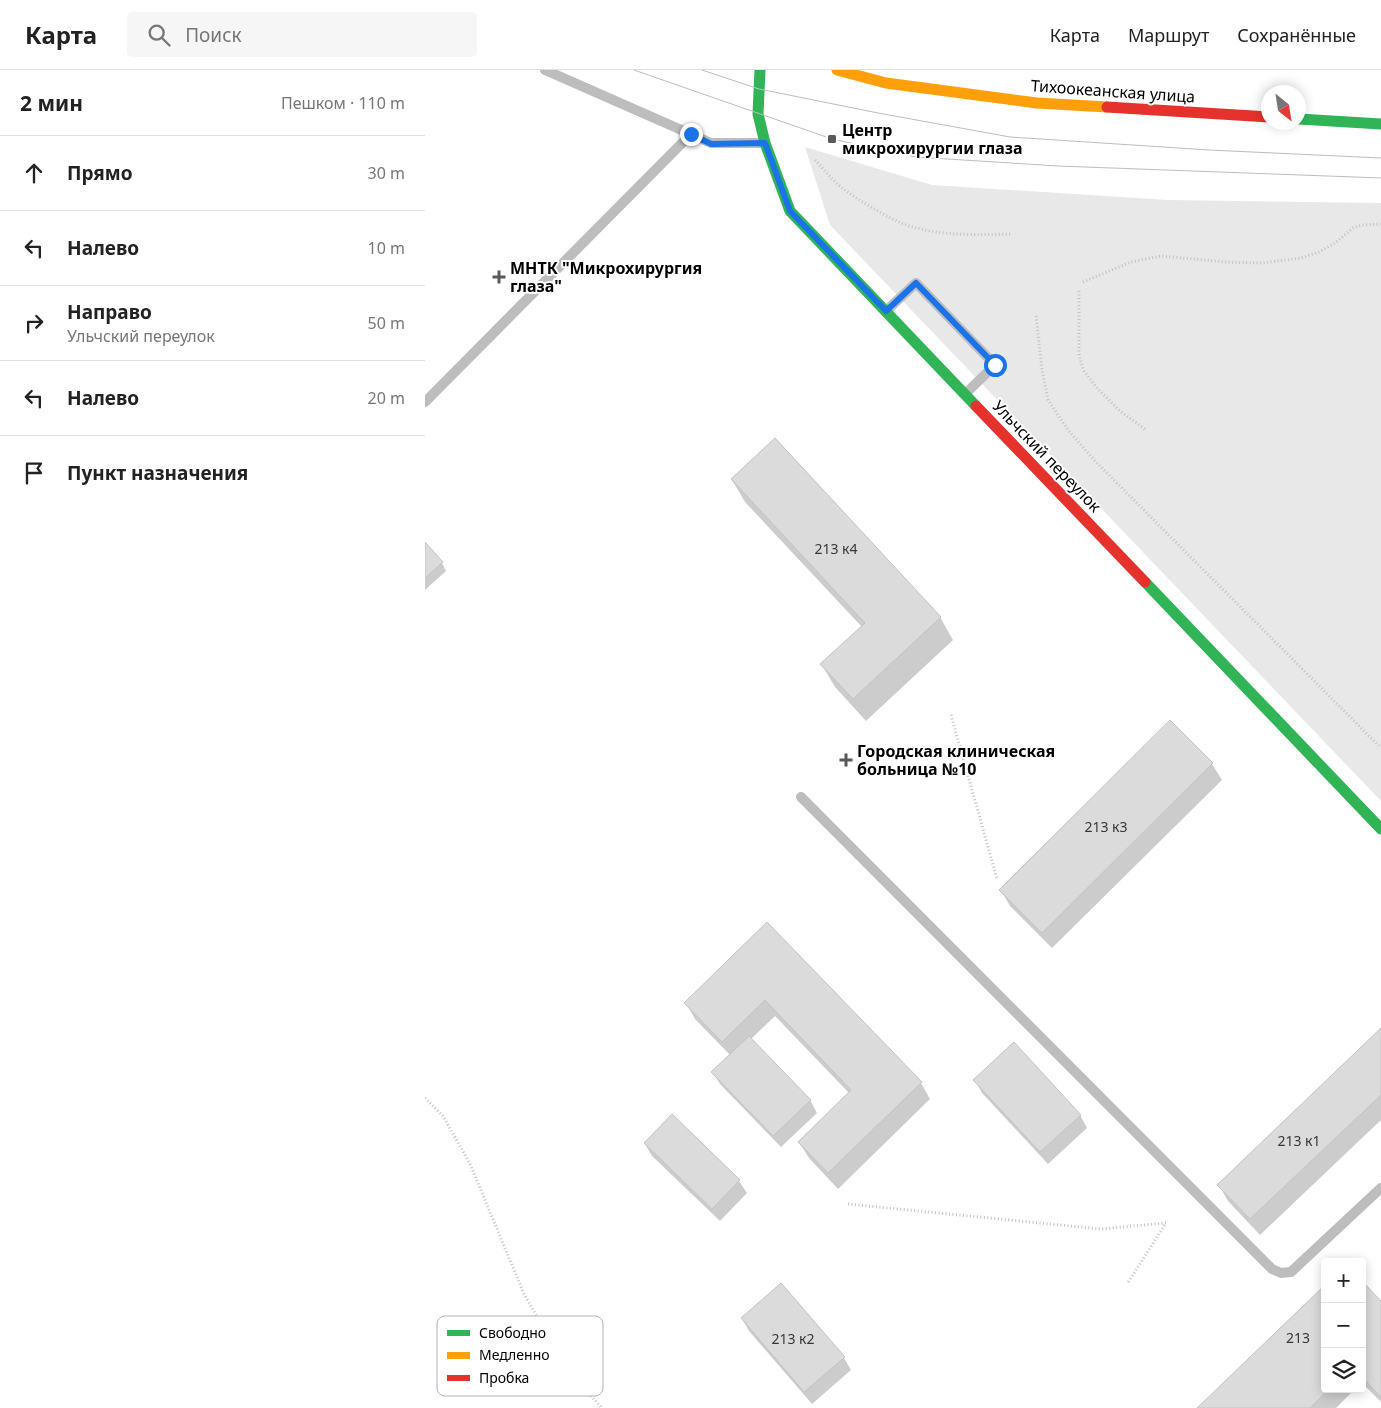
<!DOCTYPE html>
<html lang="ru">
<head>
<meta charset="utf-8">
<style>
  :root { --surface:#fff; --page:#f6f6f6; --text:#222; --muted:#767676; --line:#e0e0e0 }
  body { margin:0; font-family:"Noto Sans",sans-serif; background:var(--page); color:var(--text) }
  .controls { position:absolute; right:15px; bottom:15px; display:grid; overflow:hidden; border-radius:5px; box-shadow:0 2px 12px #0003 }
  .controls button { width:45px; height:45px; display:grid; place-items:center; padding:0; border:0; border-bottom:1px solid var(--line); background:var(--surface); color:var(--text); font:25px sans-serif }
  .compass { position:absolute; left:836px; top:15px; width:45px; height:45px; border-radius:50%; background:var(--surface); box-shadow:0 2px 12px #0003; rotate:150deg }
  .stop { position:absolute; width:15px; height:15px; margin:-11px; border:4px solid #1a73e8; border-radius:50%; background:#fff }
  .stop.end { background:#1a73e8; border-color:#fff; box-shadow:0 1px 5px #0008 }
  .list { margin:0; padding:0; list-style:none }
  h2 { display:flex; justify-content:space-between; align-items:center; height:65px; margin:0; padding:0 20px; font-size:21px }
  h2 small { font-size:16px; font-weight:400; color:var(--muted) }
  .list li { display:grid; grid-template-columns:32px 1fr auto; gap:15px; align-items:center; box-sizing:border-box; height:75px; padding:0 20px; border-top:1px solid var(--line) }
  .list b { display:block; font-size:19px; white-space:nowrap }
  .list p { margin:0; font-size:16px; white-space:nowrap; color:var(--muted) }
  .list em { font-size:16px; font-style:normal; color:var(--muted) }
  .icon { flex:none; width:28px; height:28px; fill:none; stroke:currentColor; stroke-width:2; stroke-linecap:round; stroke-linejoin:round }
  .map { position:relative; flex:none; width:956px; height:1338px; overflow:hidden }
  header { display:flex; align-items:center; gap:30px; box-sizing:border-box; height:70px; padding:0 25px; background:var(--surface); border-bottom:1px solid var(--line) }
  header strong { font-size:24px }
  nav { display:flex; gap:28px; margin-inline-start:auto; font-size:18px }
  .search { width:350px; height:45px; background:var(--page); display:flex; align-items:center; gap:12px; box-sizing:border-box; padding:0 18px; border-radius:5px; color:var(--muted); font-size:19px }
  main { display:flex }
  aside { flex:1; background:var(--surface) }
  .map>svg:first-child { display:block }
  .green { fill:#e8e8e8 }
  .shadow { fill:#0003 }
  .building { fill:#dbdbdb; stroke:#c3c3c3 }
  .lines { fill:none; stroke-linecap:round; stroke-linejoin:round }
  .path { stroke:#c2c2c2; stroke-width:3; stroke-dasharray:1 2.5; stroke-linecap:butt }
  .lane { stroke:#bdbdbd; stroke-width:10 }
  .fast { stroke:#30b455; stroke-width:11 }
  .slow { stroke:#ff9f0a; stroke-width:11 }
  .jam { stroke:#e5322d; stroke-width:11 }
  .tram { stroke:#bdbdbd; stroke-width:1 }
  .route { stroke:#1a73e8; stroke-width:6 }
  .poi-dot { fill:#595959; stroke:#fff; stroke-width:2 }
  .labels { text-anchor:middle; dominant-baseline:central; stroke-width:4; stroke-linejoin:round; paint-order:stroke }
  .number-label { font-size:14px; fill:#373737 }
  .street-label { font-size:16px; fill:#000; stroke:#fff }
  .poi-label { font-size:16px; font-weight:bold; fill:#000; stroke:#fff; text-anchor:start }
  .key { fill:#fff; stroke:#b2b2b2; stroke-width:1 }
  .key-label { font-size:14px; fill:#000 }
</style>
</head>
<body>
<header>
<strong>Карта</strong>
<div class="search"><svg class="icon" aria-label="search" viewBox="0 0 24 24"><circle cx="10" cy="10" r="6"/><path d="M15 15l6 6"/></svg>Поиск</div>
<nav><a>Карта</a><a>Маршрут</a><a>Сохранённые</a></nav>
</header>
<main>
<aside>
<h2>2 мин<small>Пешком · 110 m</small></h2>
<ul class="list">
<li><svg class="icon" aria-label="ahead" viewBox="0 0 24 24"><path d="M12 20V5M6 11l6-6 6 6"/></svg><div><b>Прямо</b></div><em>30 m</em></li>
<li><svg class="icon" aria-label="left" viewBox="0 0 24 24"><path d="M17 20v-9H6M10 6l-5 5 5 5"/></svg><div><b>Налево</b></div><em>10 m</em></li>
<li><svg class="icon" aria-label="right" viewBox="0 0 24 24"><path d="M7 20v-9h11M14 6l5 5-5 5"/></svg><div><b>Направо</b><p>Ульчский переулок</p></div><em>50 m</em></li>
<li><svg class="icon" aria-label="left" viewBox="0 0 24 24"><path d="M17 20v-9H6M10 6l-5 5 5 5"/></svg><div><b>Налево</b></div><em>20 m</em></li>
<li><svg class="icon" aria-label="arrive" viewBox="0 0 24 24"><path d="M6 21V4h12l-3 4 3 4H6"/></svg><div><b>Пункт назначения</b></div></li>
</ul>
</aside>
<div class="map">
<svg width="956" height="1338" viewBox="0 0 956 1338">
  <rect width="100%" height="100%" fill="#fff"/>
  <polygon class="green" points="380,77 507,115 743,130 956,133 956,731 405,155"/>
  <g class="shadow">
    <polygon points="307,410 515,547 528,570 441,651 410,617 397,595 437,557 320,432"/>
    <polygon points="0,474 17,493 21,501 0,520"/>
    <polygon points="787,694 797,710 627,878 585,836 576,820"/>
    <polygon points="342,854 496,1013 505,1029 413,1119 384,1088 374,1072 424,1023 350,946 326,969 385,1030 392,1043 356,1077 295,1014 288,1002 305,985 270,949 261,933"/>
    <polygon points="956,960 956,1050 835,1165 803,1131 794,1115"/>
    <polygon points="550,1010 655,1045 662,1058 623,1094 557,1023"/>
    <polygon points="247,1046 314,1111 322,1123 295,1151 227,1086 220,1074"/>
    <polygon points="937,1213 956,1233 956,1332 937,1313"/>
    <polygon points="317,1248 419,1288 426,1300 387,1334 324,1261"/>
    <polygon points="900,1319 930,1319 911,1338 774,1338"/>
  </g>
  <g class="building">
    <polygon points="350,368 516,547 428,629 395,594 440,553 306,409"/>
    <polygon points="0,472 18,492 0,508"/>
    <polygon points="745,650 788,693 617,863 574,820"/>
    <polygon points="342,852 497,1012 403,1103 373,1072 426,1020 340,930 297,972 259,933"/>
    <polygon points="956,958 956,1025 825,1149 792,1115"/>
    <polygon points="324,966 386,1030 348,1066 286,1002"/>
    <polygon points="589,972 656,1045 615,1082 548,1010"/>
    <polygon points="247,1044 315,1110 287,1139 219,1073"/>
    <polygon points="937,1211 956,1231 956,1327 937,1307"/>
    <polygon points="356,1213 420,1287 379,1322 316,1248"/>
    <polygon points="900,1215 900,1319 904,1319 885,1338 772,1338"/>
  </g>
  <g class="lines">
    <g class="path">
      <path d="M390,90C399,99 407,110 417,118C435,131 464,149 484,156C517,166 554,165 587,164"/>
      <polyline points="658,212 706,192 736,186 801,192 836,193 876,188 894,182 910,173 928,158 937,155 956,154"/>
      <polyline points="654,221 654,286 659,301 671,317 695,341 721,360"/>
      <polyline points="611,246 617,300 623,330 643,360 670,391 956,678"/>
      <polyline points="526,645 572,809"/>
      <polyline points="0,1028 18,1046 45,1094 99,1224 124,1267 165,1325 177,1338"/>
      <polyline points="423,1134 676,1159 741,1153 702,1214"/>
    </g>
    <g class="lane">
      <polyline points="120,0 286,73 339,73"/>
      <polyline points="462,240 491,213 570,295 540,324"/>
      <polyline points="0,332 266,64"/>
      <polyline points="376,727 847,1199 856,1203 866,1202 956,1118"/>
    </g>
    <g class="fast">
      <polyline points="335,0 333,44 340,73 365,141 551,336"/>
      <polyline points="874,49 956,54"/>
      <polyline points="720,512 956,759"/>
    </g>
    <polyline class="slow" points="412,0 461,13 612,33 682,37"/>
    <g class="jam">
      <polyline points="682,37 844,47"/>
      <polyline points="551,336 720,512"/>
    </g>
    <g class="tram">
      <polyline points="209,0 407,69 491,87 633,96 956,108"/>
      <polyline points="277,0 334,19 453,43 585,67 784,80 956,88"/>
    </g>
  </g>
  <g class="lines">
    <polyline class="route" points="266,64 286,74 340,73 365,141 461,241 491,213 570,295"/>
  </g>
  <g class="poi-dot">
    <rect x="402" y="64" width="10" height="10" rx="2.5"/>
    <path d="M71.5 199.5h5v5h5v5h-5v5h-5v-5h-5v-5h5z"/>
    <path d="M418.5 682.5h5v5h5v5h-5v5h-5v-5h-5v-5h5z"/>
  </g>
  <g class="labels">
    <g class="number-label">
      <text x="411" y="478">213 к4</text>
      <text x="681" y="756">213 к3</text>
      <text x="874" y="1070">213 к1</text>
      <text x="873" y="1267">213</text>
      <text x="368" y="1268">213 к2</text>
    </g>
    <g class="street-label">
      <text transform="translate(688 21) rotate(4)">Тихоокеанская улица</text>
      <text transform="translate(622 386) rotate(46)">Ульчский переулок</text>
    </g>
    <g class="poi-label">
      <text x="417" y="60">Центр<tspan x="417" dy="18">микрохирургии глаза</tspan></text>
      <text x="85" y="198">МНТК "Микрохирургия<tspan x="85" dy="18">глаза"</tspan></text>
      <text x="432" y="681">Городская клиническая<tspan x="432" dy="18">больница №10</tspan></text>
    </g>
  </g>
  <rect x="12" y="1246" width="166" height="80" rx="8" class="key"/>
  <rect x="22" y="1260" width="23" height="6" fill="#30b455"/>
  <rect x="22" y="1282" width="23" height="7" fill="#ff9f0a"/>
  <rect x="22" y="1305" width="23" height="6" fill="#e5322d"/>
  <g class="key-label">
    <text x="54" y="1268">Свободно</text>
    <text x="54" y="1290">Медленно</text>
    <text x="54" y="1313">Пробка</text>
  </g>
</svg>
<div class="controls">
<button>+</button>
<button>−</button>
<button><svg class="icon" aria-label="layers" viewBox="0 0 24 24"><path d="M12 4l9 5-9 5-9-5zM3 14l9 5 9-5"/></svg></button>
</div>
<svg class="compass" viewBox="-18 -18 36 36"><path d="M0-13l5 13h-10z" fill="#e53935"/><path d="M0 13l5-13h-10z" fill="#767676"/></svg>
<div class="stop" style="left:570px;top:295px"></div>
<div class="stop end" style="left:266px;top:64px"></div>
</div>
</main>
</body>
</html>
